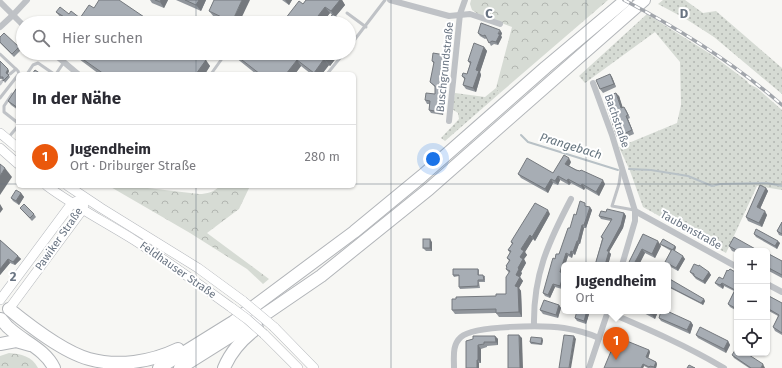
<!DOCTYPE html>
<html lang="de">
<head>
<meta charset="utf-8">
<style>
  :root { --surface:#fff; --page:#f7f7f7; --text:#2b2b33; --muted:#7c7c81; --line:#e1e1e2; --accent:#ea580c }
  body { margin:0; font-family:"Fira Sans",sans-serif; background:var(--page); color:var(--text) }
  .controls { position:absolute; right:12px; bottom:12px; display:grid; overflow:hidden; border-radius:6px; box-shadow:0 1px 3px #0004 }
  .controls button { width:36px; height:36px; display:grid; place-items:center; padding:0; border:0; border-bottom:1px solid var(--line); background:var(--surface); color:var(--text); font:20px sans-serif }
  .you { position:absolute; left:433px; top:159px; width:14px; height:14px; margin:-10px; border:3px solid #fff; border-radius:50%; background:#1a73e8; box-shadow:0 0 0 6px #1a73e833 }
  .badge { display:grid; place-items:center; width:26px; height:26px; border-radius:50%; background:var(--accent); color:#fff; font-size:13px; font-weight:700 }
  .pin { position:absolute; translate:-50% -33px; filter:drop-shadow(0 1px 2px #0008) }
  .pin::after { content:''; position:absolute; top:21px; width:14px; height:12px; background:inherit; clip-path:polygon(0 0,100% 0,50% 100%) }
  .popup { position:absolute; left:561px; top:262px; width:110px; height:52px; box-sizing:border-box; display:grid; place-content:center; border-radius:6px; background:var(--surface); filter:drop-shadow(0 1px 3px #0005); font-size:13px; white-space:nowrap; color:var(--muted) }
  .popup b { font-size:15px; color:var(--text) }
  .popup::after { content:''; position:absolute; left:50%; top:100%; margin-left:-8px; border:8px solid transparent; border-top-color:var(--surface) }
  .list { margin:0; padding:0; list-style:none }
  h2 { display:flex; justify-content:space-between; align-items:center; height:52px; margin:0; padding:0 16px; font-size:17px }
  h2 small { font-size:13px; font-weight:400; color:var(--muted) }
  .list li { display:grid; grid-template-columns:26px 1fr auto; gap:12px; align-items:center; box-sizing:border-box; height:64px; padding:0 16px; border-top:1px solid var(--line) }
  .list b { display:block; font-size:15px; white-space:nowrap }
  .list p { margin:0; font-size:13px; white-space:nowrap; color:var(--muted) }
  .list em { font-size:13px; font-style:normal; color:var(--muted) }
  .icon { flex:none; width:22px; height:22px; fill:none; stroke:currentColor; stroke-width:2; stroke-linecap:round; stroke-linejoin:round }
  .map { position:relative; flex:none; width:782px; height:368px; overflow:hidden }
  .search { position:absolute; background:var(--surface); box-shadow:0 1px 3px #0004; left:16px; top:16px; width:340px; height:44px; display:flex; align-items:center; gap:10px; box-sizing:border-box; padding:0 14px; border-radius:22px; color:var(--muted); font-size:15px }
  .panel { position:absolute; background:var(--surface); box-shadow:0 1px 3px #0004; left:16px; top:72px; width:340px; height:116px; border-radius:6px }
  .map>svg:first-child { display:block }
  .grass { fill:url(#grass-dots) }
  .forest { fill:url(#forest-crowns) }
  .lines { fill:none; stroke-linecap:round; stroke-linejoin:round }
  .stream { stroke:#b8c1c6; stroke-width:2 }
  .secondary-casing { stroke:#b4b7bc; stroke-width:10 }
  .motorway-casing { stroke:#b2b5b9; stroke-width:14 }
  .service { stroke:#bfc2c6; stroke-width:3 }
  .minor { stroke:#bfc2c6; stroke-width:6 }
  .secondary { stroke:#fff; stroke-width:9 }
  .motorway { stroke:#fff; stroke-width:12 }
  .rail-casing { stroke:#a1a5ab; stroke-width:3.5 }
  .rail { stroke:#fff; stroke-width:2; stroke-dasharray:6; stroke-linecap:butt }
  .secondary-bridge-casing { stroke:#b4b7bc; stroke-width:10; stroke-linecap:butt }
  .secondary-bridge { stroke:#fff; stroke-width:9 }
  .wall { fill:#90959b; fill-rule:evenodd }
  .shaded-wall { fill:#75797e }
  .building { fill:#a7adb4; stroke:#75797e }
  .grid { fill:none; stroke:#697482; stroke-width:1; stroke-opacity:0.55 }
  .labels { text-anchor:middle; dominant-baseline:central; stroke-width:4; stroke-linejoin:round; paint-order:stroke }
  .street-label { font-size:11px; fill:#697482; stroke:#fff }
  .water-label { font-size:12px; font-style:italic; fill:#65747e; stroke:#fff }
  .grid-label { font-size:13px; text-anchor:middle; font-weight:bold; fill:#697482; stroke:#fff; stroke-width:4; stroke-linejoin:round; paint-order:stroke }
</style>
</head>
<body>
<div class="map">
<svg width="782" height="368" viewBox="0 0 782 368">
  <defs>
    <pattern id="grass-dots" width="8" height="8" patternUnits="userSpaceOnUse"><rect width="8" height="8" fill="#d6dbd4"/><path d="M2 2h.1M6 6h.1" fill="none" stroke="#b2b6b1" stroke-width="1.8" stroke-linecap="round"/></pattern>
    <pattern id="forest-crowns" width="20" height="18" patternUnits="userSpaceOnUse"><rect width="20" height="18" fill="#d6dbd4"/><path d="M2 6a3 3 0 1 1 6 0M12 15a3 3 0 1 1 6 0" fill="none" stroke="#b2b6b1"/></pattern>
  </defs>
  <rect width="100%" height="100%" fill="#f7f7f4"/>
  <g class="grass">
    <polygon points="663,0 685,0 703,13 716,11 782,68 782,94 714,37 686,19 658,4"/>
    <polygon points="647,14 712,55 747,81 749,84 757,88 782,110 782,190 757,186 726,253 643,207 630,171 619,147 677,123 681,105 680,62 655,32 585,83 579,76"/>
    <polygon points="496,88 500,93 445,141 441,138 459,119 458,113 452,109 455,93 485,97"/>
  </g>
  <g class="forest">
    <polygon points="471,0 608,0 500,93 496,88 512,27 478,14 472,10 470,4"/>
    <path d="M109,186H136L139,187L199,194C207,194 214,192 220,186H250L239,209L207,233L269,279L263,284L247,269L190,233Z"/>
    <path d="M9,353C21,354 32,356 38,368H0V356Z"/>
  </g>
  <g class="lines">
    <g class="stream">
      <polyline points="521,135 528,142 618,170"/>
      <polyline points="629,169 651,170 688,176 712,186 720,184 767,183 782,186"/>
    </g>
    <g class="secondary-casing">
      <g id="secondary">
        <polyline points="0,133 18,148"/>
        <polyline points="0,148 18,164"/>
        <path d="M47,186C74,206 105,222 134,240C167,261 200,285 232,308"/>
        <polyline points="68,186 101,208 198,268 243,301"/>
        <polyline points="0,300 72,203 77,201"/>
        <polyline points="9,309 83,209 84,203"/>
        <polyline points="274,327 314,368"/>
        <polyline points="264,334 298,368"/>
      </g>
    </g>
    <g class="motorway-casing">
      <g id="motorway">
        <path d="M9,309C30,326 63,352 89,359C118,367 151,362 178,349"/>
        <path d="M1,319C4,322 6,326 9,328C24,342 45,349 54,368"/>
        <polyline points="0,344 16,341 30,345"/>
        <polyline points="159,368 233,322 354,232 422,176 546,67 626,0"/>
        <polyline points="180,368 261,317 321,276 429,189 644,0"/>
        <path d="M224,368C231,351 242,339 257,328"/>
      </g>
    </g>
    <g class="service">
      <polyline points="347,13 366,27"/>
      <polyline points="349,47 385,0"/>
      <polyline points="0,54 18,71 19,74"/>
      <polyline points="10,74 16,69"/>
      <polyline points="27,74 33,65 38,63 54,74"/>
      <polyline points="56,74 64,62"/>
      <polyline points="211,74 226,53"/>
      <polyline points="327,74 344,53"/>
      <polyline points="0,84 2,81"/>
      <polyline points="12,94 4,106 4,112 18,123"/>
      <polyline points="0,98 18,75"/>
      <polyline points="8,138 18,126"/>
      <polyline points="621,170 619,184 612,206 634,210"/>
    </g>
    <g class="minor">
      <polyline points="390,0 449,16 470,14 500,24"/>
      <polyline points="0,2 23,25"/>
      <polyline points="0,27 13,15 27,0"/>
      <polyline points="53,53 78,74"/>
      <polyline points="593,83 612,135 635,211 635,221 622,265"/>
      <polyline points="449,121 460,14 465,0"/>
      <polyline points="635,211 737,267"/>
      <polyline points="767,284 782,292"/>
      <path d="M608,312C648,329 687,346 724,368"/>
      <path d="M534,326C533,275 548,243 571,199"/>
      <path d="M454,368C454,356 452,345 461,337C474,325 545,325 564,328C576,330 588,333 599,338"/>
      <polyline points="589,368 608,311"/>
    </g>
    <use href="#secondary" class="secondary"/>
    <use href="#motorway" class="motorway"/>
    <g class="rail-casing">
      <path id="rail" d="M624,0C681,30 734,63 782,105"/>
    </g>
    <use href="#rail" class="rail"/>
    <g class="secondary-bridge-casing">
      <g id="secondary-bridge">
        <polyline points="243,301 274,327"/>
        <polyline points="232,308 247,319 264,334"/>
      </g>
    </g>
    <use href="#secondary-bridge" class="secondary-bridge"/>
  </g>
  <g class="wall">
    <polygon points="150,0 168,0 164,8 152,3"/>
    <polygon points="176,0 206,0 201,11"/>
    <polygon points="282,0 292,0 289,5"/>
    <path d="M306,0H342L345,5L336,16L345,23H282L303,4ZM330,13L332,15L326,22L324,20Z"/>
    <polygon points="94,8 153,23 65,20 61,18 56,12 69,14 80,18"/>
    <polygon points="209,11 239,23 226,23 214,17"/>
    <polygon points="478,33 502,33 501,36 502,37 498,45 494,44 491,46 487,38 485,39 480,36"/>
    <polygon points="0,37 19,47 21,50 14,57 0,43"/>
    <polygon points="484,47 487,51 480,72 481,75 476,92 466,89 463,85 465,80 462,76 467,74 470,64 468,61"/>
    <polygon points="63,53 199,53 198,54 210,66 205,74 99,74 71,53 68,57"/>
    <polygon points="230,53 340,53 330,66 329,65 322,74 311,74 301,66 295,74 256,74"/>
    <polygon points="447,58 446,70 448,73 443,115 431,113 429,110 429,104 427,104 425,100 435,94 435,87 430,82 434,64 432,61"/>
    <polygon points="0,61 9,71 8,74 10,77 5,83 3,79 0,79"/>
    <polygon points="610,74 612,77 616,87 603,93 600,89"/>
    <polygon points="18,86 18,110 11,105 8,101"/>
    <polygon points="619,96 622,107 626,110 630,118 628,119 634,134 619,140 617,137"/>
    <polygon points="571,162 569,166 605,184 599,196 585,188 584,190 571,183 569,185 560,180 558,185 553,183 548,193 521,178 518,174 553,173"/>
    <polygon points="766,188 768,191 760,209 767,215 762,227 748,221 746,217"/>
    <polygon points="21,193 24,197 19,205 13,201 11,198"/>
    <polygon points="587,206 592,210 586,228 584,228 580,244 579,244 575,255 573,254 572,258 568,256 563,273 562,289 555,287 550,298 545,296 543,293 555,259 559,254 570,228 576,215"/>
    <polygon points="20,208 34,214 36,217 32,221"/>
    <polygon points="606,212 624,213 626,216 623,228 609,252 611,254 608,265 595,265 602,239 601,237 611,221 601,219 599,216"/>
    <polygon points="550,214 535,241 533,239 525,252 527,255 524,259 526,263 521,272 522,273 520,277 523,281 519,288 521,291 522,317 499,317 496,313 455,314 452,310 496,296 506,294 509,273 506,269 507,267 506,266 509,261 507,258 510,253 508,250 512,244 511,242"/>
    <polygon points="782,222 782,236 779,235 777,231"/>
    <polygon points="643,234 661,246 655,258 645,253 639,264 640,265 629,265 628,264"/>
    <polygon points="754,234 780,243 777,249 756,237"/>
    <polygon points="0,240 21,259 15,265 10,263 0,275"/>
    <polygon points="432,242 432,251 426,251 423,248"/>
    <polygon points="660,244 675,246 676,247 675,251 685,259 678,271 667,265 665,262 671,251 661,245"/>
    <polygon points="729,246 759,251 737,251 737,253 732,251"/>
    <polygon points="767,253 782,261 782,278 767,270"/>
    <polygon points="478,269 479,270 479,275 485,276 485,282 479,282 480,288 460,289 459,287 459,276 454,277 453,275"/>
    <polygon points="690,272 709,272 711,275 705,284 696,279"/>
    <polygon points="737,273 737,311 730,307 728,304 734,291 724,286 723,289 718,286 715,283 723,279"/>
    <polygon points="668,278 705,301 703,305 668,287"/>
    <polygon points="767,295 782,303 782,335 775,331 773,327 778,316 767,310"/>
    <polygon points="559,305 561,308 558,318 543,314 540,310"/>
    <polygon points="590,311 586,324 577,321 575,318"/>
    <polygon points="640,311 655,311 657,314 655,319"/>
    <polygon points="659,318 691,322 693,325 690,334 661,321"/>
    <polygon points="696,335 728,341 730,345 726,353 698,338"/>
    <polygon points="495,336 498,339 498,345 487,346 487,347 481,349 481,363 479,363 479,368 466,368 466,341"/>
    <polygon points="543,340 542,345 531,344 530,342"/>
    <polygon points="649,350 650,352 648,358 656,362 657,364 656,368 648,368 644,366 643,368 604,368"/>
    <polygon points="732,355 765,368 749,368 734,358"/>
  </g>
  <g class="shaded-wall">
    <polygon points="161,0 168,0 164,8 160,2"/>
    <polygon points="199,0 206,0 201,11 196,5"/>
    <polygon points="242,0 250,0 239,23 233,23 232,22"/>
    <polygon points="285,0 292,0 289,5"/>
    <polygon points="340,0 342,0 345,5 335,17 331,11"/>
    <polygon points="325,7 330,13 323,22 318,16"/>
    <polygon points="351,28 355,34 349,43 349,31"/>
    <polygon points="500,30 502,33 501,36 502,37 498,45 496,42"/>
    <polygon points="484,47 487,51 480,72 481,75 476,92 473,88 476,70"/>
    <polygon points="65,53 71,53 68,57"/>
    <polygon points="331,53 340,53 330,66 325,60"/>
    <polygon points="445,55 447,58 446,70 448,73 443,115 440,112"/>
    <polygon points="324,59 329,65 322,74 314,74 314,73"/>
    <polygon points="206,60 210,66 205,74 196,74"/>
    <polygon points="297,60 301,66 295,74 286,74"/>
    <polygon points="8,69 9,71 7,75 6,73"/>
    <polygon points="610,74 612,77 616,87 614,84"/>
    <polygon points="616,93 619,96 624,111 621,108"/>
    <polygon points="624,107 626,110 630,118 628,115"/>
    <polygon points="626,116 628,119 634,134 632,130"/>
    <polygon points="569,158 571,162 568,168 565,164"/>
    <polygon points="5,168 12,177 0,195 0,176"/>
    <polygon points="558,176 560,180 558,185 555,181"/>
    <polygon points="551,179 553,183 548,193 545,189"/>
    <polygon points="568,179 571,183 569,185 567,181"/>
    <polygon points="603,180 605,184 599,196 596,192"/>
    <polygon points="582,184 585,188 584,190 581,186"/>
    <polygon points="766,188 768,191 759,211 757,207"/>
    <polygon points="21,193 24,197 19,205 16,201"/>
    <polygon points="0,204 3,209 0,213"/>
    <polygon points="590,207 592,210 586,228 584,225"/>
    <polygon points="548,210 550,214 535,241 532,237"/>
    <polygon points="765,211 767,215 762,227 759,223"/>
    <polygon points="624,213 626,216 623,228 609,252 611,254 608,265 605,265 607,251"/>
    <polygon points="582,225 584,228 580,244 578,241"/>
    <polygon points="530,235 533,239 525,252 527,255 524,259 526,263 521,272 522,273 519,279 516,275 520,257 521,249"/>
    <polygon points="430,239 432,242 432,251 430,248"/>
    <polygon points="577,241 579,244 575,255 573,252"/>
    <polygon points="658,241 661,246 655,258 652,254"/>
    <polygon points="778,241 780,243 777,249 775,246"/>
    <polygon points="675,246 676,247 674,252 673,251"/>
    <polygon points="642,249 645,253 639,265 635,262"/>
    <polygon points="571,251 573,254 572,258 570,255"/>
    <polygon points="566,253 568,256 565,265 564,265 564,269 562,275 560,272"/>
    <polygon points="18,256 21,259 15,265 13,262"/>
    <polygon points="683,256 685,259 678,271 676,268"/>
    <polygon points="8,259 10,263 0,275 0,269"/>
    <polygon points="709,272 711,275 705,284 703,281"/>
    <polygon points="564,273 564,282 562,289 560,286"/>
    <polygon points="520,277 523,281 519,288 521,291 522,317 519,312 515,286"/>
    <polygon points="722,283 724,286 723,289 720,285"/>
    <polygon points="553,284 555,287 550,298 548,295"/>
    <polygon points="704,299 705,301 703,305 701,303"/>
    <polygon points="737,304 737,311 735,308"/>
    <polygon points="559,305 561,308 558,318 556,315"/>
    <polygon points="587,311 590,311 586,324 584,321"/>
    <polygon points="636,311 640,311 638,314"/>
    <polygon points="653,311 655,311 657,314 655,319 652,315"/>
    <polygon points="691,322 693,325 690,334 687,330"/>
    <polygon points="519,335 522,338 523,368 520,368"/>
    <polygon points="495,336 498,339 498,345 496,342"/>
    <polygon points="574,336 576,339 571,368 569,368"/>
    <polygon points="542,338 543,340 542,345 541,344"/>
    <polygon points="728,341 730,345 726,353 724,349"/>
    <polygon points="478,345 481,349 481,363 478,360"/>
    <polygon points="649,350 650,352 648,359 646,357"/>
    <polygon points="477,360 479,363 479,368 477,368"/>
    <polygon points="656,362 657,364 656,368 654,368 654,367"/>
    <polygon points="643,364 644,366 643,368 641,368"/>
    <polygon points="763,364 765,368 761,368"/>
  </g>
  <g class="building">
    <polygon points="99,0 119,0 153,23 63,23 66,18 56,12 60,7 69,14 71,11 80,18 89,5 94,8"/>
    <polygon points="155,0 161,0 160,2"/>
    <polygon points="185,0 199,0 196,5"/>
    <polygon points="214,0 242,0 232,22 209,11"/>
    <polygon points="306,0 340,0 331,11 325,7 318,16 326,22 333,14 345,23 282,23 299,1 303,4"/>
    <polygon points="481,23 500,30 498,34 500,34 496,42 492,41 489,43 485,35 483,36 478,33"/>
    <polygon points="4,33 19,47 12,54 0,42 0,37"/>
    <polygon points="474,43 484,47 476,70 479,71 473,88 463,85 465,78 462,76 463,73 467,74 471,62 468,61"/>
    <polygon points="74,53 196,53 206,60 196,74 140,74 138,73 137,74 104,74"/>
    <polygon points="233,53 331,53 325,60 324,59 314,73 297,60 286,74 260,74"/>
    <polygon points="433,53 445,55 444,69 446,70 440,112 429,110 430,101 425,100 426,93 435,94 435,86 430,82 434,62 432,61"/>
    <polygon points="0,61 8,69 6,73 9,75 3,81 3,77 0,77"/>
    <polygon points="35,70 41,74 32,74"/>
    <polygon points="610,74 614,84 600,89 596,80"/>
    <polygon points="18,86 18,108 8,101"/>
    <polygon points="616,93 621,108 624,107 628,115 626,116 632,130 617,137 604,97"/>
    <polygon points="564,155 569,158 565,164 576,170 580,171 581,170 603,180 596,192 582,184 581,186 568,179 567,181 558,176 555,181 551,179 545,189 518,174 527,158 553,173"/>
    <polygon points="0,164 5,168 0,176"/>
    <polygon points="760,185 766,188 757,207 765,211 759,223 746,217"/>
    <polygon points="16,190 21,193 16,201 11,198"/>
    <polygon points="580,201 585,203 585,206 590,207 584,225 582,225 578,241 577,241 573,252 571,251 570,255 566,253 560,272 564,273 560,286 553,284 548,295 543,293 552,261 553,258 555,259 556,254 559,254 568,228 570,228 574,214 576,215"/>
    <polygon points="535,203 548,210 532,237 530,235 521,249 524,251 520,257 523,259 518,268 519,269 516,275 520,277 515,286 518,287 519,312 496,313 496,309 452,310 452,299 456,299 456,297 496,296 496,294 506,294 506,277 510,271 506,269 507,267 506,266 510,260 507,258 511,251 508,250 513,243 511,242 512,240"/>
    <polygon points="24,204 34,214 30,218 20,208"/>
    <polygon points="607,209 624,213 621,225 607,251 609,251 605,265 595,265 603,238 601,237 612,219 599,216 601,211 606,212"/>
    <polygon points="782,222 782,234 777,231"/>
    <polygon points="756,229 778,241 775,246 754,234"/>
    <polygon points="643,234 658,241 652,254 642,249 635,262 640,265 630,265 628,264"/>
    <polygon points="734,237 759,251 738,251 729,246"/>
    <rect x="423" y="239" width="7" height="9"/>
    <polygon points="663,239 675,246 673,250 660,244"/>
    <polygon points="0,240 18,256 13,262 8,259 0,269"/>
    <polygon points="672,249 683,256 676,268 665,262"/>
    <polygon points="767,253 782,261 782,275 767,267"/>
    <polygon points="694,264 699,266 699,265 709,272 703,281 694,276 694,274 690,272"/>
    <polygon points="453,269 478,269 478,275 483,275 484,280 478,280 478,286 459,287 459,275 453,275"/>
    <polygon points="730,269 737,273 737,304 735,308 728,304 735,290 722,283 720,285 715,283 719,277 723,279 727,270 728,271"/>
    <polygon points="668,278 704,299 701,303 668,286"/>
    <polygon points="767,295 782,303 782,333 773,327 779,315 767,308"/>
    <polygon points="544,300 559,305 556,315 540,310"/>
    <polygon points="577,311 587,311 584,321 575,318"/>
    <polygon points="645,311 653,311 652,315"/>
    <polygon points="661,311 667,311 691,322 687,330 659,318"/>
    <polygon points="700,327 728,341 724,349 696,335"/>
    <polygon points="508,335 519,335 520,368 508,368"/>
    <polygon points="564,335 574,336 569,368 559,368"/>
    <polygon points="473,336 495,336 496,342 484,342 484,344 478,345 478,360 477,360 477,368 466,368 466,341 473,339"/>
    <polygon points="531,337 542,338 541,344 530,342"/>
    <polygon points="617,337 649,350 646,357 656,362 654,367 650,366 649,367 643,364 641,368 604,368"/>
    <polygon points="737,347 737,353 746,353 763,364 761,368 751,368 732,355"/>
    <polygon points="689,365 695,368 687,368"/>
  </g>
  <path class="grid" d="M196,0V23M391,0V368M586,0V368M196,53V74M0,184H18M354,184H782M196,186V368"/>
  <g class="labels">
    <g class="street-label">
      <text transform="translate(445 67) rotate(-84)">Buschgrundstraße</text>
      <text transform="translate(617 121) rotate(71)">Bachstraße</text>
      <text transform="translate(691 230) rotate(29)">Taubenstraße</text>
      <text transform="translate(59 239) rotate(-55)">Pawiker Straße</text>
      <text transform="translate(178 270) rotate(35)">Feldhauser Straße</text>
    </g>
    <g class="water-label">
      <text transform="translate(571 146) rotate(17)">Prangebach</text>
    </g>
  </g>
  <g class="grid-label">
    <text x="489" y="18">C</text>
    <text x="684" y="18">D</text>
    <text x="13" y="281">2</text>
  </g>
</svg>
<div class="controls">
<button>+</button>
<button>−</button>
<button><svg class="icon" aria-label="locate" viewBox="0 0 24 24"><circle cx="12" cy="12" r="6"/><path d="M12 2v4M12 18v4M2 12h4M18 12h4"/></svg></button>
</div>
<div class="you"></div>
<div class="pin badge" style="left:616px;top:360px">1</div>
<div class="popup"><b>Jugendheim</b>Ort</div>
<div class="search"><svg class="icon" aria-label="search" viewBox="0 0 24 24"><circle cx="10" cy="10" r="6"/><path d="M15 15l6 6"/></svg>Hier suchen</div>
<section class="panel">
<h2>In der Nähe<small></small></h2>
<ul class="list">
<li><span class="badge">1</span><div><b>Jugendheim</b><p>Ort · Driburger Straße</p></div><em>280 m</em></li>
</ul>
</section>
</div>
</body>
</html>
